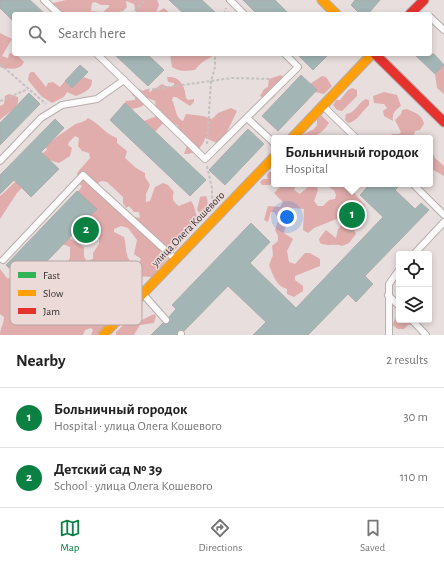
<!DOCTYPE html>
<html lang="en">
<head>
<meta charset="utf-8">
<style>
  :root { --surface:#fff; --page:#f2f2f2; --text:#222; --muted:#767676; --line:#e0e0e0; --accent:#0b8043 }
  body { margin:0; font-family:"Alegreya Sans",sans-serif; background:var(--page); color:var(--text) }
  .controls { position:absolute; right:12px; bottom:12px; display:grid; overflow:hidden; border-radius:4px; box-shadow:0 2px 6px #0003 }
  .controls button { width:36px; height:36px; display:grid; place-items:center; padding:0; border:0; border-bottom:1px solid var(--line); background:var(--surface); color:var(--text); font:20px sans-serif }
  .you { position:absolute; left:287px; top:217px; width:14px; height:14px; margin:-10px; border:3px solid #fff; border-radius:50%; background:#1a73e8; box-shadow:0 0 0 6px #1a73e833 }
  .badge { display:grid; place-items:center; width:26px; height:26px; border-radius:50%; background:var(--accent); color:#fff; font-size:13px; font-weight:700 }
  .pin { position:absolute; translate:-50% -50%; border:2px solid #fff; box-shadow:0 1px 4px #0006 }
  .popup { position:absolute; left:271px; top:135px; width:162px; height:52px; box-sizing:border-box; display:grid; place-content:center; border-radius:4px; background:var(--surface); filter:drop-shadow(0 1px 3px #0005); font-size:13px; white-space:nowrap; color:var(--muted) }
  .popup b { font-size:15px; color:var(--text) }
  .popup::after { content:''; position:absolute; left:50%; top:100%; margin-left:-8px; border:8px solid transparent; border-top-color:var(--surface) }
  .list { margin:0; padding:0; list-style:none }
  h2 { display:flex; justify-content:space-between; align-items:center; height:52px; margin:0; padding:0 16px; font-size:17px }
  h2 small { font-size:13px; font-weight:400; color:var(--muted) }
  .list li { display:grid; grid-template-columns:26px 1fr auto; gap:12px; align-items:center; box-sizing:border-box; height:60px; padding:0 16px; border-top:1px solid var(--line) }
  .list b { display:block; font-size:15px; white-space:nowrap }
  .list p { margin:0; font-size:13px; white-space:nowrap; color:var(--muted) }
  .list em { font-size:13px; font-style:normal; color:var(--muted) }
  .icon { flex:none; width:22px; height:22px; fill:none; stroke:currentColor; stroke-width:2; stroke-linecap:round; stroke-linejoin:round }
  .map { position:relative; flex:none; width:444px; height:335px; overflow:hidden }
  .search { position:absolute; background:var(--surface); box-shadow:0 2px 6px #0003; left:12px; right:12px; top:12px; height:44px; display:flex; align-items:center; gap:10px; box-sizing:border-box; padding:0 14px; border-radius:4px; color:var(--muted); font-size:15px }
  .sheet { height:172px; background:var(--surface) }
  nav { display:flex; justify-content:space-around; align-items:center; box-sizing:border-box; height:56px; border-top:1px solid var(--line); background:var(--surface); font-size:11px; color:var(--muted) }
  nav a { display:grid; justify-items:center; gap:2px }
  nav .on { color:var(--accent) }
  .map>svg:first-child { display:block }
  .forest { fill:#e0adac; fill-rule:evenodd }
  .building { fill:#a3b6b5; stroke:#aeacac }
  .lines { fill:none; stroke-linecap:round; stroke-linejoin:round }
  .lane-casing { stroke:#b6afae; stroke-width:8 }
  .slow-casing { stroke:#b6afae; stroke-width:11 }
  .jam-casing { stroke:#b6afae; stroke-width:11 }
  .path { stroke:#c4c1c1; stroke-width:2; stroke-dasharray:3 2; stroke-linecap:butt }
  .lane { stroke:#fcfafa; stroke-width:6 }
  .slow { stroke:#ff9f0a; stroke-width:9 }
  .jam { stroke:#e5322d; stroke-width:9 }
  .labels { text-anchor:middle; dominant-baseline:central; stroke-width:3; stroke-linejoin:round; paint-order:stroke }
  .street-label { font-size:11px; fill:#352e2e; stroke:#ecdad9 }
  .key { fill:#ecdad9; stroke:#b5a6a6; stroke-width:1 }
  .key-label { font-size:11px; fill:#352e2e }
</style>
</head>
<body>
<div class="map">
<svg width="444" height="335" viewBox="0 0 444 335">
  <rect width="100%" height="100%" fill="#e8dedd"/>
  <g class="forest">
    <path d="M66,0H157L159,5L156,13L164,8L171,14H136L134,4L126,1L127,7L123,11L109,14L50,13L53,3ZM95,2L101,5H109V7L103,12L91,11L92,3Z"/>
    <path d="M0,33L12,39L2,56L8,58L9,54L14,52L24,62C20,71 8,69 0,67Z"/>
    <path d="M170,54H215C206,61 204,59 195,70C187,71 179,72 172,67Z"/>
    <polygon points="444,65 444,94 437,88 435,74"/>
    <path d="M31,72H34L46,87L48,83L53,82L60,87L65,81L72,88L83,77L92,80C92,90 85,92 76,96L67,92L64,97L52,103L41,96L28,80L29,74Z"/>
    <polygon points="281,75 287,83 280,87 277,85 273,86 276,92 275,96 269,101 260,96 264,89 268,87 269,79"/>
    <polygon points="322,76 326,77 332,86 324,94 315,92 310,84"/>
    <path d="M167,77C181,76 185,87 186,98L188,100L194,99V102L190,106L176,97H173L172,100C176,107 175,118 183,121L186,114L203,116L212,119L218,113L231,108L237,111L224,138L217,143L205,138C203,147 194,155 184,154L187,145L177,125L170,122L163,123L155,132L144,121L157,116L155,101L148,98C146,106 139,108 131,109L125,103L126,101L135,100V97L132,95L135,87L143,91L146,89L150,92L162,84L168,87L174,86V83L168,82Z"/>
    <polygon points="352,88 357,90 357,96 342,111 337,110 333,105 336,100 340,100 348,90"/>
    <path d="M384,92L397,95L401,106C395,110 392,113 393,121L384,116L383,111L387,108L384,104L374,103L373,96Z"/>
    <path d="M9,94L18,97C20,109 6,113 0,120V106L4,104L5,96Z"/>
    <path d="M366,99L369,100V105C362,111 357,122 348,123L345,120L346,114C356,113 358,102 366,99Z"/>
    <path d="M407,109C415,113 422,114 424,124L420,130L415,131L413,137L415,138H389L392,134H399L401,132L395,120L401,114L402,110Z"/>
    <path d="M321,115L329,123C320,137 311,138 296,138L314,129L317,125V119Z"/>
    <path d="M88,118C99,123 105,134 117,138V143L127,151L125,158L136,168L145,173V177L150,185L146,194V202L150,201L155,187L163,183L168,185L174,192C171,199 174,202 179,206L191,201C194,204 197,216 197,220C196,224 192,225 190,227H184C181,245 162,242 159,256L166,255L179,241L180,244L152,277L137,276L134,279L133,283L139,287L131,293L130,287L102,308L94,304L91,296V281L95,277C105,276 119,279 126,271L117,263C105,266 95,270 86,278C83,281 82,286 79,289L62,287L64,291L62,300L75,301C77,307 77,314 85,314L86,310L91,306L94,307L98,313L113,317L99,335H91L93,330L91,328L85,330L83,335H0C0,328 4,324 4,317L0,314V269L7,278L17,280L22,284L21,287L25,294L34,292L33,289L30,288L41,282V274L37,272L26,283L6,265L80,189L82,186L79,184L77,173L90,158L89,153L82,151L78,146L79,138L75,136L69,142L68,145L72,148L70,156L59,163L49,160L17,193L0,219V196C17,183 27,164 47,150L46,147C56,136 62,134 74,125C79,122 84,123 88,118ZM101,181L107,182L123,197V203L126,208L129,206L134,212H139L140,218L129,216L97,187V184ZM81,226L85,228L87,237L99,239V244L93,253V259L87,261L84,257V247L69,238ZM121,226L128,228L137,240L134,254L141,259L139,263L135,265C124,259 127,247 124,237L114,232V229ZM63,244L70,247V258L68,261L62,262L59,273L55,276L42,266Z"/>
    <polygon points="430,147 435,158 444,166 444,176 430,168"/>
    <polygon points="269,172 274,172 274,181 270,185 262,185 260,182 263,179 268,179 267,175"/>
    <path d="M283,184H297L294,190L300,194L309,186L315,184L318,190L314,201L318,206H323L329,200L335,199L336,195L334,190L330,188V184H346L365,205L366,218L362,223L357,225L354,230L356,234L349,243L342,246C335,243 327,247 320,243L319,239L326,230L336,238L338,229L347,219L344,216L314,228L308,233L303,230L304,209L293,208L289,213L284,233L293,239L287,251L289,262L295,264L305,253H310L320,259V266L295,276V280L303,286V291L294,297L287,294V289C276,286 273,275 269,265L273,255L272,246L278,241V236L275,230C278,222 279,219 274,212H271L268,222L264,220L268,206L280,207L283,202L274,193Z"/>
    <path d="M206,196C210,205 206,208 200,213L197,210L200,197Z"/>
    <polygon points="138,311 139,317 130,324 132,325 154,314 156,316 154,323 140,325 134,335 116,335 116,332"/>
    <polygon points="397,316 399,316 399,320 421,320 416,324 408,325 404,329 398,329 392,325"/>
  </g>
  <g class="building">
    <polygon points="0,0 30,0 45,14 14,14 14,22 0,8"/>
    <polygon points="169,0 202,0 217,14 184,14"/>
    <polygon points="243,0 275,0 289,14 257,14"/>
    <polygon points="355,0 380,0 368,14 360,14 351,5"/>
    <polygon points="114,54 147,54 164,70 148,86"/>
    <polygon points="297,54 329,54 313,70"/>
    <polygon points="414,54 434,54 444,65 435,74"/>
    <polygon points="80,65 88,72 72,88 65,81"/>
    <polygon points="301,75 317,90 278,131 262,116"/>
    <polygon points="29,93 40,104 0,145 0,123"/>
    <polygon points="125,103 206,180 190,196 110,120"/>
    <polygon points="55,119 64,128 41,152 59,169 31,197 14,180 0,194 0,175"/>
    <polygon points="248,129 264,144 225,185 209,170"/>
    <polygon points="370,184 401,184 395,190 415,209 421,203 429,210 365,276 373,284 356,302 348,294 308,335 253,335 266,322 228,286 184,331 179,330 176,335 151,335 163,323 169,323 169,317 176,309 172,305 251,223 270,242 250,263 296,308 383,217 360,195"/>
    <polygon points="77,191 97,209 26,283 6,265"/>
  </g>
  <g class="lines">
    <g class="lane-casing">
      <g id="lane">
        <polyline points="44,0 59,14"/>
        <polyline points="230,0 244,14"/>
        <polyline points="430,17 444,30"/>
        <polyline points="97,54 205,159 298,67 285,54"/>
        <polyline points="324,107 356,138"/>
        <polyline points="247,118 274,143"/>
        <polyline points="0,161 41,118 62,105 97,99 124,80"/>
        <polyline points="413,184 444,215"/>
        <polyline points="414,254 444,222"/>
        <polyline points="3,260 83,175 174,258"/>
        <polyline points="143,294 166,320"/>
        <polyline points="388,295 399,306"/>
        <polyline points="412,320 426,335"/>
        <polyline points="181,334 181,335"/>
        <polyline points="389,335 389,284 399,270"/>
      </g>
    </g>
    <g class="slow-casing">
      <g id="slow">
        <polyline points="322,0 336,14"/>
        <polyline points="292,138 372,54"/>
        <polyline points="103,335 274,157"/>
      </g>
    </g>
    <g class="jam-casing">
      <g id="jam">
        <polyline points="410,14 424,0"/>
        <polyline points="375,54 444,122"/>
      </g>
    </g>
    <g class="path">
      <polyline points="131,14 145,0"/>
      <polyline points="224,14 226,8"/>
      <polyline points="0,64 46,104"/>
      <polyline points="147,90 232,78 272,79"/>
      <polyline points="0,101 28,89"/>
      <polyline points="207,144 211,81 215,67 215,54"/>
      <polyline points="207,166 212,188 212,201"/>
    </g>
    <use href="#lane" class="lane"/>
    <use href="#slow" class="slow"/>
    <use href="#jam" class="jam"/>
  </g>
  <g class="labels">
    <g class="street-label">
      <text transform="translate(188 229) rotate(-46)">улица Олега Кошевого</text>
    </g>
  </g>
  <rect x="10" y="261" width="132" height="64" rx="6" class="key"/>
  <rect x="18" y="272" width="18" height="6" fill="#30b455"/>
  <rect x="18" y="290" width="18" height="6" fill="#ff9f0a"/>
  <rect x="18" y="308" width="18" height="6" fill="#e5322d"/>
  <g class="key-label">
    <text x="43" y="279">Fast</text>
    <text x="43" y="297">Slow</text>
    <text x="43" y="315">Jam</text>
  </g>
</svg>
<div class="controls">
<button><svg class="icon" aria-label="locate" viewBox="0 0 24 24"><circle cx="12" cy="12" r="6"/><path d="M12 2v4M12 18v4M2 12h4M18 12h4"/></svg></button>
<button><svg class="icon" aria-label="layers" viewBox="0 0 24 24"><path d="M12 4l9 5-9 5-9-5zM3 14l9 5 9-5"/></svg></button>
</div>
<div class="you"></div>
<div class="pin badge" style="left:352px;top:215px">1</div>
<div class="popup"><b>Больничный городок</b>Hospital</div>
<div class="pin badge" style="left:86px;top:230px">2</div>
<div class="search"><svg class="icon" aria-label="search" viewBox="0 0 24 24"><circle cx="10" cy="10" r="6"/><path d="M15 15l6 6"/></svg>Search here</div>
</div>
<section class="sheet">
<h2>Nearby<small>2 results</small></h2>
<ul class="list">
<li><span class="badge">1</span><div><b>Больничный городок</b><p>Hospital · улица Олега Кошевого</p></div><em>30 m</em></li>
<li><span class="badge">2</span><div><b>Детский сад № 39</b><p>School · улица Олега Кошевого</p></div><em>110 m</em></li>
</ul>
</section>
<nav>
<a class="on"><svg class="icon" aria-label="map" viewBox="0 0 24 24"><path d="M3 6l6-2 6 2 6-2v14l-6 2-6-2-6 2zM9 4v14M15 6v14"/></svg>Map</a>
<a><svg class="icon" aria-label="directions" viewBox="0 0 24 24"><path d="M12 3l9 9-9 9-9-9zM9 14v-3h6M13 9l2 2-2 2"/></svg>Directions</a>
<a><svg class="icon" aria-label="saved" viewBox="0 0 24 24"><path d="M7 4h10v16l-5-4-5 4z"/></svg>Saved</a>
</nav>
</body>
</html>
